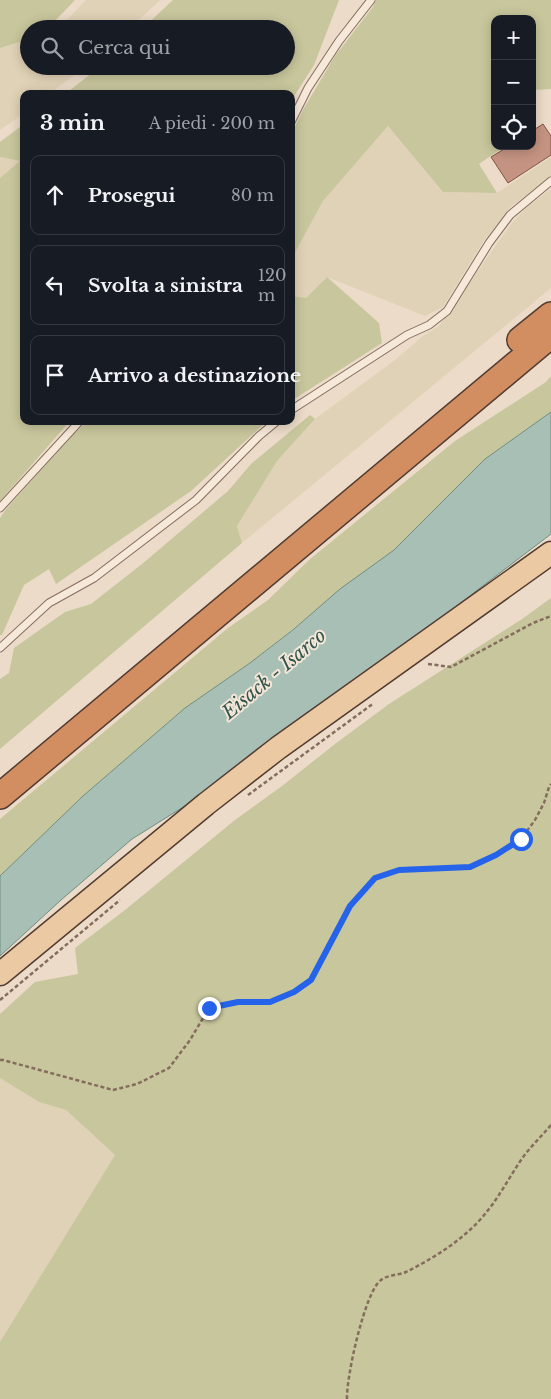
<!DOCTYPE html>
<html lang="it">
<head>
<meta charset="utf-8">
<style>
  :root { --surface:#171b24; --page:#20242c; --text:#f1f3f6; --muted:#9ea1a6; --line:#363941 }
  body { margin:0; font-family:"Libre Baskerville",serif; background:var(--page); color:var(--text) }
  .controls { position:absolute; right:15px; top:15px; display:grid; overflow:hidden; border-radius:10px; box-shadow:0 2px 12px #0003 }
  .controls button { width:45px; height:45px; display:grid; place-items:center; padding:0; border:0; border-bottom:1px solid var(--line); background:var(--surface); color:var(--text); font:25px sans-serif }
  .stop { position:absolute; width:15px; height:15px; margin:-11px; border:4px solid #2563eb; border-radius:50%; background:#fff }
  .stop.end { background:#2563eb; border-color:#fff; box-shadow:0 1px 5px #0008 }
  .list { margin:0; padding:0; list-style:none }
  h2 { display:flex; justify-content:space-between; align-items:center; height:65px; margin:0; padding:0 20px; font-size:21px }
  h2 small { font-size:16px; font-weight:400; color:var(--muted) }
  .list li { display:grid; grid-template-columns:32px 1fr auto; gap:15px; align-items:center; box-sizing:border-box; height:80px; margin:0 10px 10px; padding:0 10px; border:1px solid var(--line); border-radius:10px }
  .list b { display:block; font-size:19px; white-space:nowrap }
  .list em { font-size:16px; font-style:normal; color:var(--muted) }
  .icon { flex:none; width:28px; height:28px; fill:none; stroke:currentColor; stroke-width:2; stroke-linecap:round; stroke-linejoin:round }
  .map { position:relative; flex:none; width:551px; height:1399px; overflow:hidden }
  .search { position:absolute; background:var(--surface); box-shadow:0 2px 12px #0003; left:20px; top:20px; width:275px; height:55px; display:flex; align-items:center; gap:12px; box-sizing:border-box; padding:0 18px; border-radius:28px; color:var(--muted); font-size:19px }
  .panel { position:absolute; background:var(--surface); box-shadow:0 2px 12px #0003; left:20px; top:90px; width:275px; height:335px; border-radius:10px }
  .map>svg:first-child { display:block }
  .farmland { fill:#e0d2b6 }
  .green { fill:#c8c69c }
  .water { fill:#a8bfb5; stroke:#708d81 }
  .building { fill:#c59381; stroke:#825546 }
  .lines { fill:none; stroke-linecap:round; stroke-linejoin:round }
  .lane-casing { stroke:#856d5e; stroke-width:9 }
  .primary-casing { stroke:#533c32; stroke-width:25 }
  .highway-casing { stroke:#533c32; stroke-width:28 }
  .path { stroke:#856d5e; stroke-width:2.5; stroke-dasharray:4 2.5; stroke-linecap:butt }
  .lane { stroke:#f6e9da; stroke-width:7 }
  .primary { stroke:#eac9a3; stroke-width:22 }
  .highway { stroke:#d28e60; stroke-width:25 }
  .route { stroke:#2563eb; stroke-width:6 }
  .labels { text-anchor:middle; dominant-baseline:central; stroke-width:4; stroke-linejoin:round; paint-order:stroke }
  .water-label { font-size:19px; font-style:italic; fill:#31554d; stroke:#f3e6d7 }
</style>
</head>
<body>
<div class="map">
<svg width="551" height="1399" viewBox="0 0 551 1399">
  <rect width="100%" height="100%" fill="#ebdbc8"/>
  <g class="farmland">
    <polygon points="86,0 160,0 129,29 58,29"/>
    <polygon points="29,39 29,66 86,66 49,94 24,94 24,113 0,130 0,48"/>
    <polygon points="388,126 443,192 497,193 551,157 551,178 510,207 483,242 443,307 425,316 327,277 306,298 291,296 291,260 323,201"/>
    <polygon points="0,157 20,161 0,178"/>
    <polygon points="551,189 551,288 242,543 237,526 277,461 315,419 395,360 423,336 439,326 511,224 527,207"/>
    <polygon points="0,1078 39,1102 66,1110 115,1155 0,1342"/>
  </g>
  <g class="green">
    <polygon points="0,0 75,0 47,29 29,29 29,39 0,48"/>
    <polygon points="173,0 339,0 314,65 291,101 291,94 65,94 101,66 286,66 286,29 142,29"/>
    <polygon points="376,0 551,0 551,89 532,90 532,19 495,19 495,146 505,146 479,164 497,193 443,192 388,126 323,201 291,260 291,135 303,110 335,56 373,7"/>
    <polygon points="24,124 24,421 70,421 0,501 0,178 20,161 0,157 0,142"/>
    <polygon points="327,277 379,323 382,343 291,401 291,296 306,298"/>
    <polygon points="551,376 551,412 485,459 394,550 250,663 185,708 83,796 0,876 0,819 228,628 268,600 309,560 455,441 546,382"/>
    <polygon points="310,415 315,419 277,461 237,526 242,543 0,749 0,679 9,673 14,648 65,612 91,604 142,564 228,491 251,464"/>
    <polygon points="88,421 267,421 191,491 56,584 49,569 24,585 2,635 0,635 0,518 7,508 73,435"/>
    <polygon points="551,598 551,1399 0,1399 0,1342 115,1155 66,1110 39,1102 0,1078 0,1014 35,982 78,974 75,948 125,910 235,820 282,786 335,744 389,704 522,619"/>
  </g>
  <polygon class="water" points="551,412 551,534 354,684 212,789 132,839 61,900 0,956 0,876 83,796 185,708 250,663 294,629 340,589 394,550 485,459"/>
  <polygon class="building" points="543,124 551,136 551,155 508,183 491,157 509,146 532,146 532,131"/>
  <g class="lines">
    <g class="lane-casing">
      <g id="lane">
        <polyline points="291,122 308,88 339,41 371,0"/>
        <polyline points="291,410 407,335 429,325 447,311 489,243 510,215 551,181"/>
        <polyline points="0,508 80,421"/>
        <polyline points="0,648 49,603 94,578 196,500 259,436 277,421"/>
      </g>
    </g>
    <g class="primary-casing">
      <polyline id="primary" points="0,974 206,804 278,748 551,553"/>
    </g>
    <g class="highway-casing">
      <g id="highway">
        <polyline points="520,340 551,315"/>
        <polyline points="0,796 551,335"/>
      </g>
    </g>
    <g class="path">
      <polyline points="428,664 451,667 533,623 551,616"/>
      <polyline points="248,795 374,703"/>
      <polyline points="0,1000 120,900"/>
      <polyline points="0,1060 3,1060 113,1090 137,1084 169,1068 190,1040 209,1008 238,1002 270,1001 294,992 311,980 350,906 375,878 399,870 470,867 496,855 521,839 535,820 544,803 549,787 551,784"/>
      <path d="M347,1399C346,1378 365,1291 381,1280C387,1275 399,1275 406,1272C432,1259 458,1243 478,1222C495,1204 506,1183 519,1163C528,1149 540,1138 551,1125"/>
    </g>
    <use href="#lane" class="lane"/>
    <use href="#primary" class="primary"/>
    <use href="#highway" class="highway"/>
  </g>
  <g class="lines">
    <polyline class="route" points="209,1008 238,1002 270,1002 294,992 311,980 350,906 375,878 399,870 470,867 496,855 521,839"/>
  </g>
  <g class="labels">
    <g class="water-label">
      <text transform="translate(274 674) rotate(-40)">Eisack - Isarco</text>
    </g>
  </g>
</svg>
<div class="controls">
<button>+</button>
<button>−</button>
<button><svg class="icon" aria-label="locate" viewBox="0 0 24 24"><circle cx="12" cy="12" r="6"/><path d="M12 2v4M12 18v4M2 12h4M18 12h4"/></svg></button>
</div>
<div class="stop" style="left:521px;top:839px"></div>
<div class="stop end" style="left:209px;top:1008px"></div>
<div class="search"><svg class="icon" aria-label="search" viewBox="0 0 24 24"><circle cx="10" cy="10" r="6"/><path d="M15 15l6 6"/></svg>Cerca qui</div>
<section class="panel">
<h2>3 min<small>A piedi · 200 m</small></h2>
<ul class="list">
<li><svg class="icon" aria-label="ahead" viewBox="0 0 24 24"><path d="M12 20V5M6 11l6-6 6 6"/></svg><div><b>Prosegui</b></div><em>80 m</em></li>
<li><svg class="icon" aria-label="left" viewBox="0 0 24 24"><path d="M17 20v-9H6M10 6l-5 5 5 5"/></svg><div><b>Svolta a sinistra</b></div><em>120 m</em></li>
<li><svg class="icon" aria-label="arrive" viewBox="0 0 24 24"><path d="M6 21V4h12l-3 4 3 4H6"/></svg><div><b>Arrivo a destinazione</b></div></li>
</ul>
</section>
</div>
</body>
</html>
